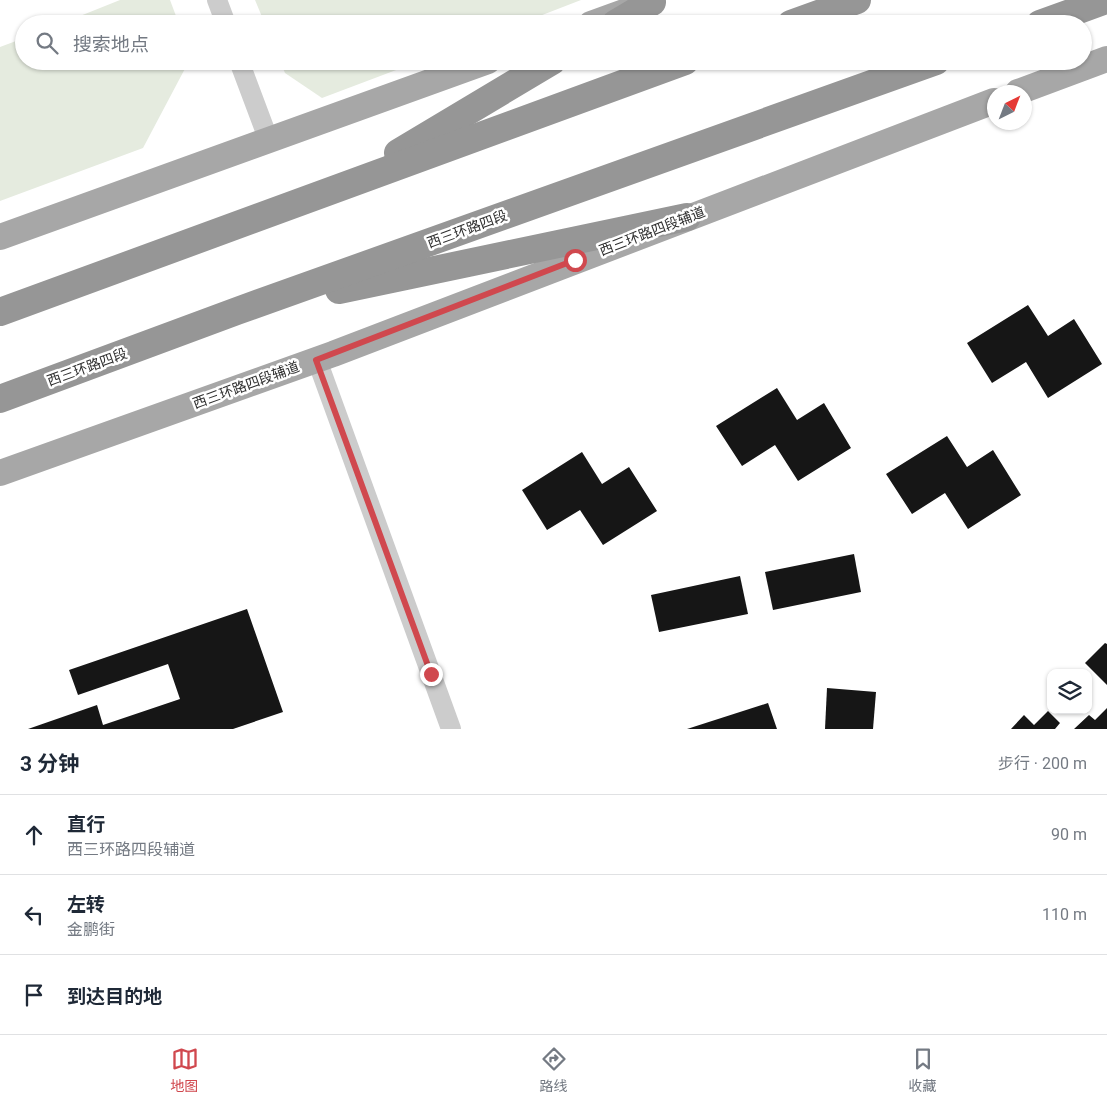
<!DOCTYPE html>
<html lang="zh">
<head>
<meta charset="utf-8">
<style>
  :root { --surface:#fff; --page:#f6f6f7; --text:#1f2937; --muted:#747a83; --line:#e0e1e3; --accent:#d0484e }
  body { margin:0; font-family:Roboto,"Noto Sans SC",sans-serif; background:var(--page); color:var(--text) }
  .controls { position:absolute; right:15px; bottom:15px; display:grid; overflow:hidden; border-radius:10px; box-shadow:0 1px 4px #0004 }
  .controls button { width:45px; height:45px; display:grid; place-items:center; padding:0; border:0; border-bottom:1px solid var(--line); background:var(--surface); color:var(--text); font:25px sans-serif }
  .compass { position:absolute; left:987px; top:85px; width:45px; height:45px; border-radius:50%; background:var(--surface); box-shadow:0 1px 4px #0004; rotate:42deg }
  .stop { position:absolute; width:15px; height:15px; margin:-11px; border:4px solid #d0484e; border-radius:50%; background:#fff }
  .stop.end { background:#d0484e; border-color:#fff; box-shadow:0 1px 5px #0008 }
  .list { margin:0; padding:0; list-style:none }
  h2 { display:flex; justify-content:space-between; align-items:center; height:65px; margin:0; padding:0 20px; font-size:21px }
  h2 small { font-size:16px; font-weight:400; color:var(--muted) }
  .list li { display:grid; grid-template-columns:32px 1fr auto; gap:15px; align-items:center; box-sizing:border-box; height:80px; padding:0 20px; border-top:1px solid var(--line) }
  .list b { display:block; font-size:19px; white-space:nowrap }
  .list p { margin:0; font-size:16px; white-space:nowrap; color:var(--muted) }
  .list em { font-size:16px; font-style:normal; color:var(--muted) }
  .icon { flex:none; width:28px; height:28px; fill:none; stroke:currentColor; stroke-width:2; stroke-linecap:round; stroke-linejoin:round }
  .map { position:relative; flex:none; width:1107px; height:729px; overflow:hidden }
  .search { position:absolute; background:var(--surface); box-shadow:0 1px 4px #0004; left:15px; right:15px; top:15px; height:55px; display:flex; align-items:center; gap:12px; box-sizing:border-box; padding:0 18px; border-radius:28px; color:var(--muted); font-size:19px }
  .sheet { height:305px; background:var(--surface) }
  nav { display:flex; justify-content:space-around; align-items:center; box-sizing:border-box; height:70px; border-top:1px solid var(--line); background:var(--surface); font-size:14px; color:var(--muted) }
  nav a { display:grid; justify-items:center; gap:2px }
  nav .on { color:var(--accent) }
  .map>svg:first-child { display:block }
  .green { fill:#e5ebdf }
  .building { fill:#161616 }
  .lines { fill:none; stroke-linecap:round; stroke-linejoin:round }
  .minor { stroke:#ccc; stroke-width:20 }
  .major { stroke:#a7a7a7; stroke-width:26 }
  .highway { stroke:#969696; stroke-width:28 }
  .route { stroke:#d0484e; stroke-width:6 }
  .labels { text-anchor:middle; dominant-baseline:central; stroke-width:5; stroke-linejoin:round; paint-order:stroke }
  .street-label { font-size:14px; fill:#2f2f2f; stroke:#fff }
</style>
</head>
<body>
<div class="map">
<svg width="1107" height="729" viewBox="0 0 1107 729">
  <rect width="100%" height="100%" fill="#fff"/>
  <g class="green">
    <polygon points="120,0 170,0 179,24 60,24"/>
    <polygon points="255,0 581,0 519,24 265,24"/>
    <polygon points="24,38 24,61 189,61 143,148 0,201 0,47"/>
    <polygon points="280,61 420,61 322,98 285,73"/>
  </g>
  <g class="building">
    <polygon points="1028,305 1048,336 1074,319 1102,364 1048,398 1026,362 992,383 967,343"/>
    <polygon points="777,388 797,420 824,403 851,448 798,481 775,445 742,466 716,426"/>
    <polygon points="947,436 967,467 993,450 1021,495 968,529 945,493 912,514 886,474"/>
    <polygon points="582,452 602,484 629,467 657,511 603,545 580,510 547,530 522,490"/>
    <polygon points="854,554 861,592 773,610 765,572"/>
    <polygon points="740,576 748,614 659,632 651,595"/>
    <polygon points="247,609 283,712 233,729 28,729 97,705 103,725 180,699 168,664 78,695 69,670"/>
    <polygon points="1105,643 1107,644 1107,685 1085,663"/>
    <polygon points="827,688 876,692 873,729 825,729"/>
    <polygon points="768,703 777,729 687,729"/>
    <polygon points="1107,708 1107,729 1074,729 1089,715 1095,720"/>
    <polygon points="1048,711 1060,723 1055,729 1011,729 1024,715 1034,725"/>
  </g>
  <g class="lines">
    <g class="minor">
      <polyline points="217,0 226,24"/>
      <polyline points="239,61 269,141"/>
      <polyline points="317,360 451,729"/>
    </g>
    <g class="major">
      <polyline points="591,24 635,8"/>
      <polyline points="1018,92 1107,59"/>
      <polyline points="0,237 488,61"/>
      <polyline points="0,473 333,354 994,101"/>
    </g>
    <g class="highway">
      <polyline points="615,24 652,2"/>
      <polyline points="791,24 857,0"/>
      <polyline points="1040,24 1106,0"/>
      <polyline points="398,153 552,61"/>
      <polyline points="339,290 687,217"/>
      <polyline points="0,312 685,61"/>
      <polyline points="0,399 237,311 936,61"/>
    </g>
  </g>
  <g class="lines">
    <polyline class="route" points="431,674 316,360 575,260"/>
  </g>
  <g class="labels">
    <g class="street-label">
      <text transform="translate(467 229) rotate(-20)">西三环路四段</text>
      <text transform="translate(652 231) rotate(-21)">西三环路四段辅道</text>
      <text transform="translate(87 367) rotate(-20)">西三环路四段</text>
      <text transform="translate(246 385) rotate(-20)">西三环路四段辅道</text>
    </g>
  </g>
</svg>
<div class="controls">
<button><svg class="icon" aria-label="layers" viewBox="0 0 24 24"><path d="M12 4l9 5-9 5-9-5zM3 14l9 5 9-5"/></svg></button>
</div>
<svg class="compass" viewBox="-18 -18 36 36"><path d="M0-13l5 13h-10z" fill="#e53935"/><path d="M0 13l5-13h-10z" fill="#747a83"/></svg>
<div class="stop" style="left:575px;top:260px"></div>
<div class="stop end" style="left:431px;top:674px"></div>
<div class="search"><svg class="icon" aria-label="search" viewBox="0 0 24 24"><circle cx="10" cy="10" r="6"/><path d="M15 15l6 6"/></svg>搜索地点</div>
</div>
<section class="sheet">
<h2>3 分钟<small>步行 · 200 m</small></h2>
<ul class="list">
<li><svg class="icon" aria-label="ahead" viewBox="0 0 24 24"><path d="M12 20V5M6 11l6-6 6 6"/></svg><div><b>直行</b><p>西三环路四段辅道</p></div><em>90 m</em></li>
<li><svg class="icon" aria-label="left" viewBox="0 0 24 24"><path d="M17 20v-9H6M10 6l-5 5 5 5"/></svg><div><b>左转</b><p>金鹏街</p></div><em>110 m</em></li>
<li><svg class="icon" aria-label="arrive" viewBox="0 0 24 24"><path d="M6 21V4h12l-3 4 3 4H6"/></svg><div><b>到达目的地</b></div></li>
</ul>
</section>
<nav>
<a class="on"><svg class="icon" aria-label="map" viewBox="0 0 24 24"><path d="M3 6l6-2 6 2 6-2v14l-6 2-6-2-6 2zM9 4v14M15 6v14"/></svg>地图</a>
<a><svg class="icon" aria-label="directions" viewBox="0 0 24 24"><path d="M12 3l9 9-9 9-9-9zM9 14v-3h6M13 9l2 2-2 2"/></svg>路线</a>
<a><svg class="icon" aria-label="saved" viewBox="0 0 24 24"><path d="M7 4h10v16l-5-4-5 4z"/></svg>收藏</a>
</nav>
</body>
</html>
